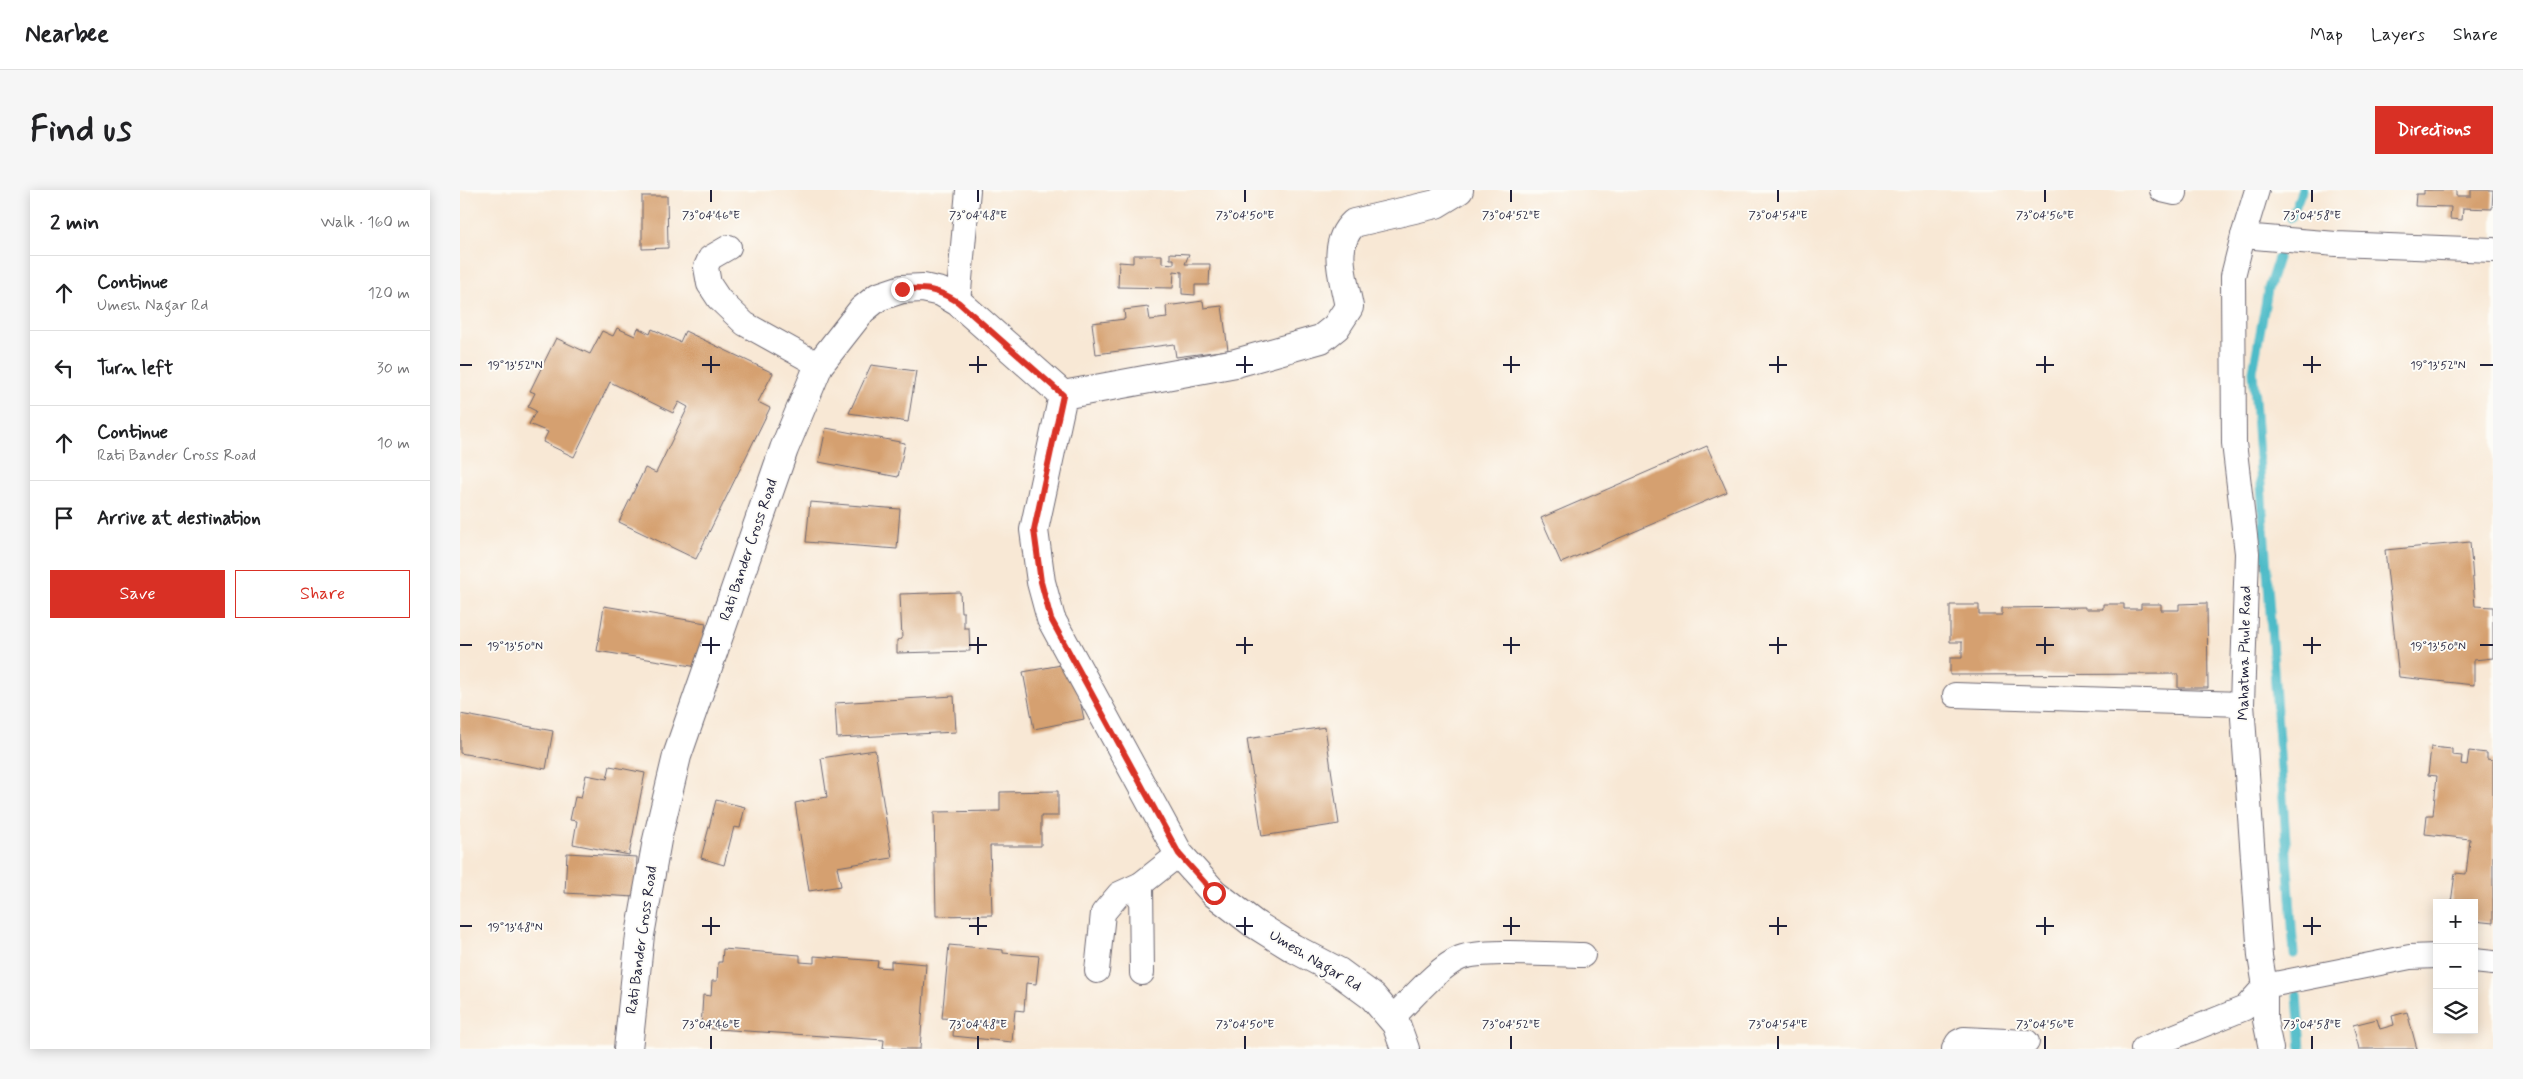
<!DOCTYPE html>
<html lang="en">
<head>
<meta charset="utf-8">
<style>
  :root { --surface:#fff; --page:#f6f6f6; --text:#202124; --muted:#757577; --line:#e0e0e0; --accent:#d93025 }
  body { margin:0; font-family:Mynerve,sans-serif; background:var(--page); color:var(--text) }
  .controls { position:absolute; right:15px; bottom:15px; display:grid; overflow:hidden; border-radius:0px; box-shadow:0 2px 12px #0003 }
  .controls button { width:45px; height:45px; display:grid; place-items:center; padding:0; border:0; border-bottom:1px solid var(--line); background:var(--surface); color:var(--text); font:25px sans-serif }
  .stop { position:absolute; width:15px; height:15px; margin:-11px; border:4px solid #d93025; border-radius:50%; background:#fff }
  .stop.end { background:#d93025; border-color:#fff; box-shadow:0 1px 5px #0008 }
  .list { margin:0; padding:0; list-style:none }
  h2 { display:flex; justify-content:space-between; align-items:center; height:65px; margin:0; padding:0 20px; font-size:21px }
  h2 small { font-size:16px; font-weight:400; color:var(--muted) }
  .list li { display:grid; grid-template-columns:32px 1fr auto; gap:15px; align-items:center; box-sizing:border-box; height:75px; padding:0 20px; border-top:1px solid var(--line) }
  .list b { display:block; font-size:19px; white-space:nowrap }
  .list p { margin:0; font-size:16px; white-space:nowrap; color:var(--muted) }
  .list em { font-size:16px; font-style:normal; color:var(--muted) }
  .actions { display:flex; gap:10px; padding:15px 20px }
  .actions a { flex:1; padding:11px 0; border:1px solid var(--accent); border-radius:0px; text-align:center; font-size:18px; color:var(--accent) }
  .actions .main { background:var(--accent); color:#fff }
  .icon { flex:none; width:28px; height:28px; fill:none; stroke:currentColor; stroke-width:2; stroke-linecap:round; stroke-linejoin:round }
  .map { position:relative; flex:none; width:2033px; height:859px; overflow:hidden; border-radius:0px }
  header { display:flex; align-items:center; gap:30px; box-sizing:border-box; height:70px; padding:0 25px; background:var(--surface); border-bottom:1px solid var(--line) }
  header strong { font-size:24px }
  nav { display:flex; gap:28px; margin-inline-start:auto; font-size:18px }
  .intro { display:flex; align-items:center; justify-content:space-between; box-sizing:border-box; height:120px; padding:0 30px }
  h1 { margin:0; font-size:35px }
  .button { padding:12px 22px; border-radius:0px; background:var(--accent); color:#fff; font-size:18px; font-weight:700 }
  main { display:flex; gap:30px; padding:0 30px }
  aside { flex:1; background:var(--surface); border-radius:0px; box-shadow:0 2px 12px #0003 }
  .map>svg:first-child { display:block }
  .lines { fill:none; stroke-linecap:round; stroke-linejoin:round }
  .stream { stroke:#4ebbc8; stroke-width:9 }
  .building { fill:#d5a06f }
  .street-casing { stroke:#6d6771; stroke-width:26 }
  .secondary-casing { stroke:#6d6771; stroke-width:30 }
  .street { stroke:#fff; stroke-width:24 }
  .secondary { stroke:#fff; stroke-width:28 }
  .route { stroke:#d93025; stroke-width:6 }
  .ticks { fill:none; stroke:#22223b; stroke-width:2 }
  .labels { text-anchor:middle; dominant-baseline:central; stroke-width:4; stroke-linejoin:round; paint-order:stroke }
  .street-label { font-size:15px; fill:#22223b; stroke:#fdfcf7 }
  .ticks-label { font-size:12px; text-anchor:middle; fill:#22223b; stroke:#fdfcf7; stroke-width:4; stroke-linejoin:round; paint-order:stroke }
</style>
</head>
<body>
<header>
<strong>Nearbee</strong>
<nav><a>Map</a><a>Layers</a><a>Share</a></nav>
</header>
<div class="intro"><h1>Find us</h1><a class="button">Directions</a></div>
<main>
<aside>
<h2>2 min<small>Walk · 160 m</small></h2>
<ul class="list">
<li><svg class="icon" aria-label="ahead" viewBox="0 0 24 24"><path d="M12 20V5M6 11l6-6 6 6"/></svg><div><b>Continue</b><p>Umesh Nagar Rd</p></div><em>120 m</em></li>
<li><svg class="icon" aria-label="left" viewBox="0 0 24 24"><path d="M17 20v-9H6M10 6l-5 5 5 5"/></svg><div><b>Turn left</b></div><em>30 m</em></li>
<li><svg class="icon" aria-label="ahead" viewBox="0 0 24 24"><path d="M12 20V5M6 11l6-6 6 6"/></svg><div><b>Continue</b><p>Rati Bander Cross Road</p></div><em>10 m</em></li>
<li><svg class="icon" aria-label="arrive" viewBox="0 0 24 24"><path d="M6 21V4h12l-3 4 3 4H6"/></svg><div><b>Arrive at destination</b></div></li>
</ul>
<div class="actions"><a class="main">Save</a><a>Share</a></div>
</aside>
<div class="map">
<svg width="2033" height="859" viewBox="0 0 2033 859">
  <rect width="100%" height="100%" fill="#fdfcf7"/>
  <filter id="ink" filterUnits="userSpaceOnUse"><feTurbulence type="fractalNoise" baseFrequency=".02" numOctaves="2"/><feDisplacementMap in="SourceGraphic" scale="10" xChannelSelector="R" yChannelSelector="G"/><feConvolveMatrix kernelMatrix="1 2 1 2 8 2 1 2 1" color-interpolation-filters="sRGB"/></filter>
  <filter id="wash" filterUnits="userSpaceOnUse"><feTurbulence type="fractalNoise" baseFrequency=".0096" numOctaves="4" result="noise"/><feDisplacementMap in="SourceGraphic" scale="20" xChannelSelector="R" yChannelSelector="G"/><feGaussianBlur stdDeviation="1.12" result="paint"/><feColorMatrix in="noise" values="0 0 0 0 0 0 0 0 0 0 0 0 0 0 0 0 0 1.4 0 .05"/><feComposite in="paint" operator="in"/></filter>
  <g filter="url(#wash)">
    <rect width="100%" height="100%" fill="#f8e8d5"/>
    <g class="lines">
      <g class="stream">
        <polyline points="1831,28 1842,0"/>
        <polyline points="1818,68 1808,99 1793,181 1834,764"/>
        <polyline points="1837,805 1841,859"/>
      </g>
    </g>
    <g id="blocks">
      <g class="building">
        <polygon points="1964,0 1996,0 1996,6 2011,6 2011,0 2033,0 2032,19 2003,18 2002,30 1990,29 1991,17 1955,16 1956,4 1964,4"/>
        <polygon points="182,6 207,6 208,58 182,59"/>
        <polygon points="710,63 729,64 725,74 750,74 749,95 735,95 735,105 722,104 722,82 714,81 713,98 658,97 659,72 673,73 673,65 702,65 702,73 714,74 714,69 710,69"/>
        <polygon points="743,111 744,118 762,116 768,160 716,167 714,154 636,164 632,133 665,129 664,120 688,117 690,130 707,128 706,116"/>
        <polygon points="157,138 175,146 178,138 190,144 192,139 220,152 225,141 313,183 298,212 310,218 236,369 159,332 185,278 196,283 228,217 219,212 213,223 150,192 114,267 83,252 88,242 69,234 76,221 68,217 75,203 70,201 96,148 130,164 142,141 153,146"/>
        <polygon points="411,175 456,181 448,232 389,223"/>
        <polygon points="366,238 445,253 438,287 359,272"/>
        <polygon points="1247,256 1267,302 1101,373 1081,328"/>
        <polygon points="350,312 440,319 437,359 346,352"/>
        <polygon points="2010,352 2015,416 2033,417 2033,468 2014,470 2014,495 1939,487 1925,360"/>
        <polygon points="500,402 501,422 504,422 504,438 509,438 510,461 437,463 437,450 442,449 440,404"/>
        <polygon points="1747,413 1748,498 1718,498 1718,484 1490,485 1490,468 1502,468 1502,452 1490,452 1490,415 1519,415 1519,425 1542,425 1542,418 1625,417 1625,419 1643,419 1643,414 1664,414 1664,419 1681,419 1681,414 1701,414 1701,420 1719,420 1719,414"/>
        <polygon points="144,416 246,433 238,477 137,461"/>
        <polygon points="612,473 624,529 574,539 563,482"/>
        <polygon points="494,506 496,542 377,548 375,513"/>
        <polygon points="0,524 93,541 86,579 0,563"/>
        <polygon points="865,537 879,634 802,646 787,549"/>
        <polygon points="1971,557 1992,559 1992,565 2002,566 2001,574 2007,575 2009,561 2027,563 2027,569 2033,570 2033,733 2014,731 2014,713 1991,713 1995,683 2006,684 2010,649 1965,644 1967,625 1973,625 1977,586 1968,585"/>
        <polygon points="415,560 432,668 377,677 381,696 349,701 335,613 367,607 361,568"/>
        <polygon points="150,576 185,583 169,665 113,654 117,631 110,630 115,607 121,608 126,585 147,589"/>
        <polygon points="598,601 598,626 581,626 581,656 530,656 532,725 476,726 474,622 540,621 540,602"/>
        <polygon points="256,610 285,617 280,638 274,637 264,675 241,668"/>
        <polygon points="107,663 177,667 175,707 105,703"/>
        <polygon points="489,755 543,760 543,763 579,766 576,794 566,793 564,821 555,820 552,852 493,846 494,829 482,828"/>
        <polygon points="263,759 340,765 340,772 354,773 354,766 418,771 417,777 431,778 431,771 466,774 460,859 423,859 424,850 241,838 243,805 251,806 252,791 257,791 258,772 262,772"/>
        <polygon points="1947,822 1957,859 1899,859 1893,835 1917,829 1920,839 1934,835 1932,826"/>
      </g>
    </g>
  </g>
  <g filter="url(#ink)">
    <use href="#blocks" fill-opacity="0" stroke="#6d6771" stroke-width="1"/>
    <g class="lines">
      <g class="street-casing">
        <g id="street">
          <polyline points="1702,0 1715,3"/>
          <polyline points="1797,0 1783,46 1876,54 2033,60"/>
          <polyline points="1783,46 1773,86 1774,253 1787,363 1782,514 1800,766 1805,796 1950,767 1977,766"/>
          <polyline points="269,57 250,68 246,77 249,94 259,109 285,134 359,175"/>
          <polyline points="498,112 508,0"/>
          <polyline points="1495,505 1782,514"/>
          <polyline points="681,694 682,783"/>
          <polyline points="2014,771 2033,773"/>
          <polyline points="637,781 643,723 659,704 681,694 719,664"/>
          <polyline points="1805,796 1805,830 1811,859"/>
          <path d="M931,829C950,811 977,778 1000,768C1024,759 1095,765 1123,765"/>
          <polyline points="1494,859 1498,852 1504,849 1567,852"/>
          <polyline points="1683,859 1785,818 1805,796"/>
        </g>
      </g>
      <g class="secondary-casing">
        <g id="secondary">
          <polyline points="603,205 574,340 581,392 591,429 719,664 754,703 793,733 833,758 879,782 913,807 936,834 945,859"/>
          <path d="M168,859L180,745L197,650L217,566L324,259L359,175L402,120L418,107L442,99L463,98L481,102L498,112L603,205L776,173L861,149L876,137L889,117C884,89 870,55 894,33L976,14L999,0"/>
        </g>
      </g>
      <use href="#street" class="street"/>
      <use href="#secondary" class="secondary"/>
    </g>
  </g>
  <g class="lines" filter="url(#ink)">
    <path class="route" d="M442,99C466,98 477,99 498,112L603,205L574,340L581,392L591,429L719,664L754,703"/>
  </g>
  <path class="ticks" d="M251,0V12M518,0V12M785,0V12M1051,0V12M1318,0V12M1585,0V12M1852,0V12M251,166V183M518,166V183M785,166V183M1051,166V183M1318,166V183M1585,166V183M1852,166V183M0,175H12M242,175H260M509,175H527M776,175H793M1043,175H1060M1309,175H1327M1576,175H1594M1843,175H1861M2020,175H2033M251,447V464M518,447V464M785,447V464M1051,447V464M1318,447V464M1585,447V464M1852,447V464M0,455H12M242,455H260M509,455H527M776,455H793M1043,455H1060M1309,455H1327M1576,455H1594M1843,455H1861M2020,455H2033M251,727V745M518,727V745M785,727V745M1051,727V745M1318,727V745M1585,727V745M1852,727V745M0,736H12M242,736H260M509,736H527M776,736H793M1043,736H1060M1309,736H1327M1576,736H1594M1843,736H1861M251,846V859M518,846V859M785,846V859M1051,846V859M1318,846V859M1585,846V859M1852,846V859"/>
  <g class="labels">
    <g class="street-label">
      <text transform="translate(289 360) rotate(-71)">Rati Bander Cross Road</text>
      <text transform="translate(1785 463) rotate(-89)">Mahatma Phule Road</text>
      <text transform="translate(182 750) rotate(-82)">Rati Bander Cross Road</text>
      <text transform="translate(855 771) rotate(31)">Umesh Nagar Rd</text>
    </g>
  </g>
  <g class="ticks-label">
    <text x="251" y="29">73°04'46"E</text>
    <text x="518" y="29">73°04'48"E</text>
    <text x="785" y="29">73°04'50"E</text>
    <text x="1051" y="29">73°04'52"E</text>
    <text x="1318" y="29">73°04'54"E</text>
    <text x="1585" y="29">73°04'56"E</text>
    <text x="1852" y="29">73°04'58"E</text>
    <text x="55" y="179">19°13'52"N</text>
    <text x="1978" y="179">19°13'52"N</text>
    <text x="55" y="460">19°13'50"N</text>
    <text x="1978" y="460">19°13'50"N</text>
    <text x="55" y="741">19°13'48"N</text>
    <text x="251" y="838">73°04'46"E</text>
    <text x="518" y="838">73°04'48"E</text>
    <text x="785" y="838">73°04'50"E</text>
    <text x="1051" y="838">73°04'52"E</text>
    <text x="1318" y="838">73°04'54"E</text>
    <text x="1585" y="838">73°04'56"E</text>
    <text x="1852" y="838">73°04'58"E</text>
  </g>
</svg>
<div class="controls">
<button>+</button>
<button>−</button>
<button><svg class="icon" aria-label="layers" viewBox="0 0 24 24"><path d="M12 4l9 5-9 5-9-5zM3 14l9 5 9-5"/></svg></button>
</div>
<div class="stop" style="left:754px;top:703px"></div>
<div class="stop end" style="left:442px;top:99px"></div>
</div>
</main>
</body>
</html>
